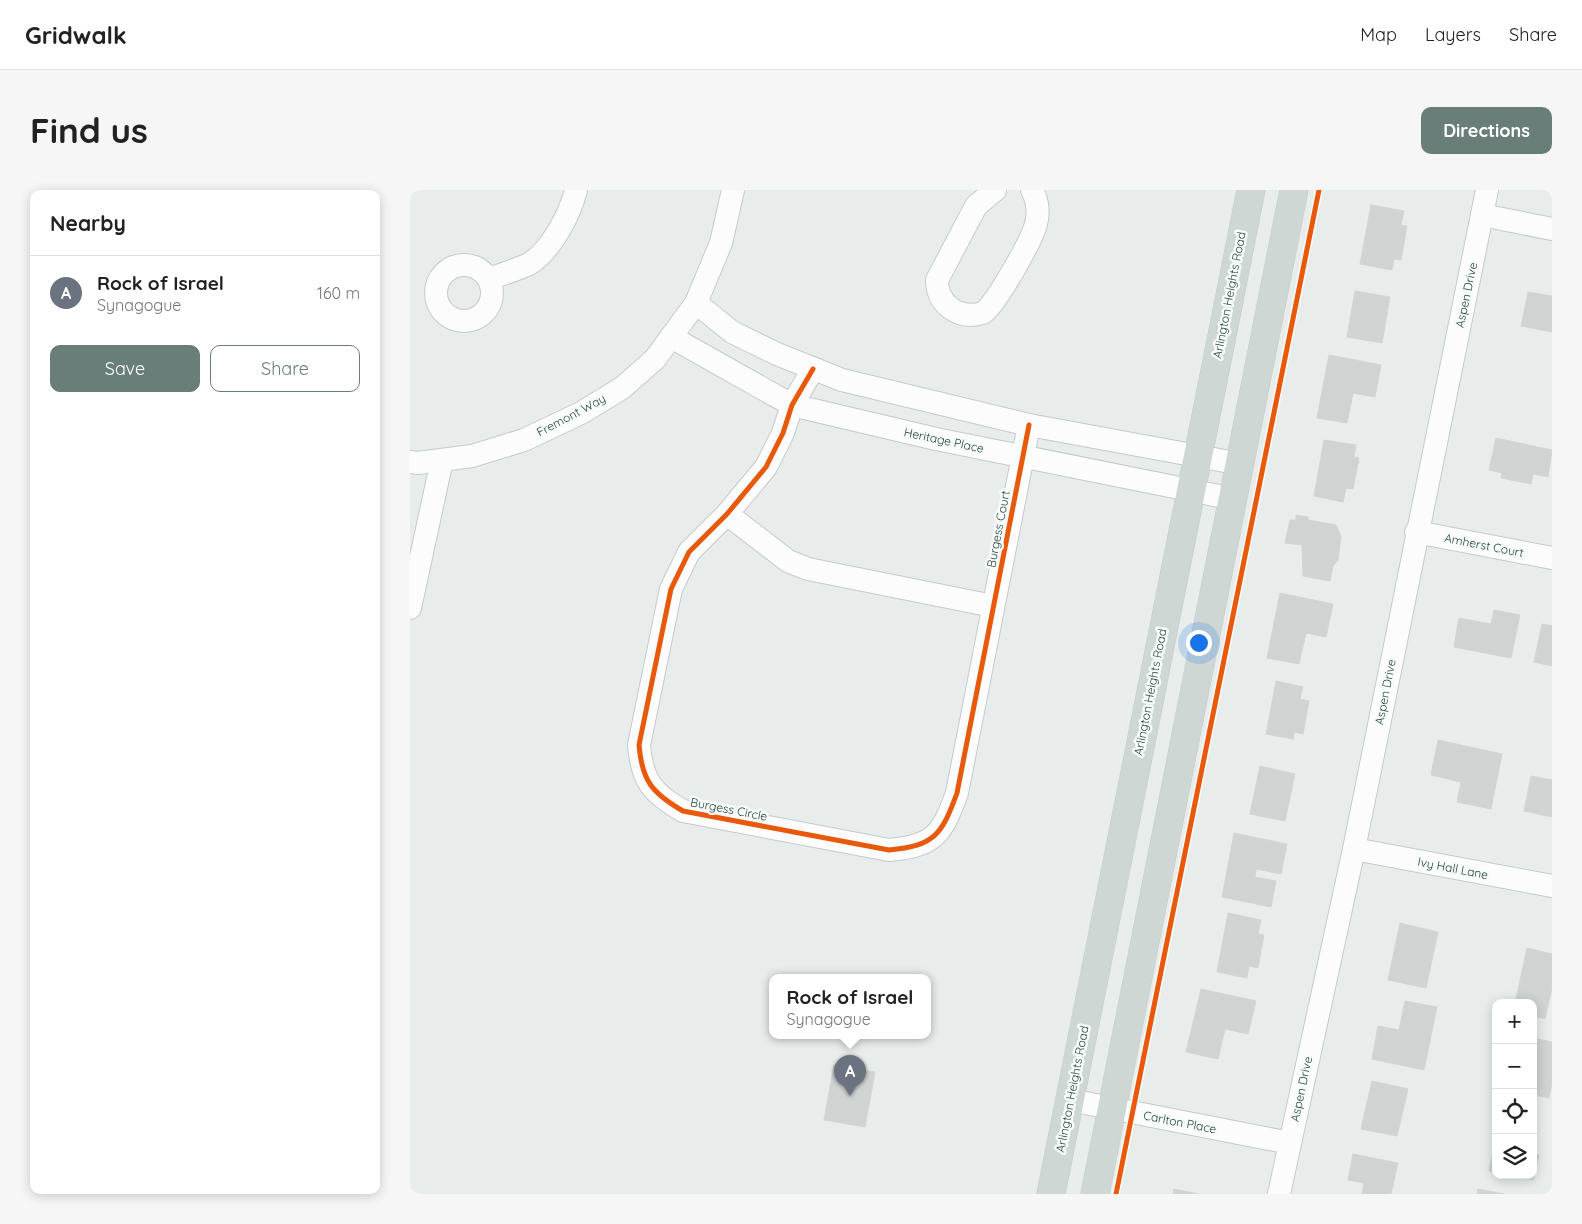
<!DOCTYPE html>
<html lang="en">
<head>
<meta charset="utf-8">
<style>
  :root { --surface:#fff; --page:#f6f6f6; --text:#222; --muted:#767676; --line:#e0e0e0; --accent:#697e78 }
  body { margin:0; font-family:Quicksand,sans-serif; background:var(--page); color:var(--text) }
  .controls { position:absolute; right:15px; bottom:15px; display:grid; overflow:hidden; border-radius:10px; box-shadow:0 2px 12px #0003 }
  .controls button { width:45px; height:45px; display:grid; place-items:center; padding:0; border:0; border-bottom:1px solid var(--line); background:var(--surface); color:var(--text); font:25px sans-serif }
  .you { position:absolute; left:788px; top:452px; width:18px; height:18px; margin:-12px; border:4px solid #fff; border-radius:50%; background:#1a73e8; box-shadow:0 0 0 8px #1a73e833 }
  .badge { display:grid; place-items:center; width:32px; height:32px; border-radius:50%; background:var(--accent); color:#fff; font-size:16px; font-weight:700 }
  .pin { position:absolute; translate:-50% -41px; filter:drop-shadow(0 1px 2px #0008) }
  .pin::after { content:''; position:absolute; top:26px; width:18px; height:15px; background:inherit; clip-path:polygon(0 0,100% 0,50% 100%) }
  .popup { position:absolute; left:359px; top:784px; width:162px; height:65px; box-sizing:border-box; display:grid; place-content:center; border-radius:10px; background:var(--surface); filter:drop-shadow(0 1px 4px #0005); font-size:16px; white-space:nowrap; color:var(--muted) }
  .popup b { font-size:19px; color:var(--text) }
  .popup::after { content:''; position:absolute; left:50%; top:100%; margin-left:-10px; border:10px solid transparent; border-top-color:var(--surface) }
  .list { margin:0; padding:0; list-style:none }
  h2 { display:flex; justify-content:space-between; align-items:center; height:65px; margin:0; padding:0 20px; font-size:21px }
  h2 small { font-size:16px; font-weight:400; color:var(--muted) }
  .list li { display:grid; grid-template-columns:32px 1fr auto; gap:15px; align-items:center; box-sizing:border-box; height:75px; padding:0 20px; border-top:1px solid var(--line) }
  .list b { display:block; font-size:19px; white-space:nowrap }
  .list p { margin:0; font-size:16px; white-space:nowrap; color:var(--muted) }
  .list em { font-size:16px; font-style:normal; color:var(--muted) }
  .actions { display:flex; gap:10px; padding:15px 20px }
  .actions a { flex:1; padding:11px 0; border:1px solid var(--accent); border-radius:10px; text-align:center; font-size:18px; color:var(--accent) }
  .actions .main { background:var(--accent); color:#fff }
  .icon { flex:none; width:28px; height:28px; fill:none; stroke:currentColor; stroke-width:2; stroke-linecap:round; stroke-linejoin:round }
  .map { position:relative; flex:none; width:1142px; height:1004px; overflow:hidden; border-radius:10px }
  header { display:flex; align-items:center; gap:30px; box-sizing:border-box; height:70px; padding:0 25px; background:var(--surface); border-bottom:1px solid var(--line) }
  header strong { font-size:24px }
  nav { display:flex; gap:28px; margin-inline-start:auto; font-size:18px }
  .intro { display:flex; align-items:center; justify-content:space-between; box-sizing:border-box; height:120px; padding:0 30px }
  h1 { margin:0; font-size:35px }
  .button { padding:12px 22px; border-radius:10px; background:var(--accent); color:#fff; font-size:18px; font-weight:700 }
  main { display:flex; gap:30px; padding:0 30px }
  aside { flex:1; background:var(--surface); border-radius:10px; box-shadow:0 2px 12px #0003 }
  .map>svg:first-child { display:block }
  .building { fill:#cfd4d2; stroke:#d1d6d4 }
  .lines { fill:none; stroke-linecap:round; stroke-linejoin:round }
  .minor-casing { stroke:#c5cac8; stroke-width:24 }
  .major-casing { stroke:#c3ccc9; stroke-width:29 }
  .minor { stroke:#fcfcfc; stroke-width:22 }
  .major { stroke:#cfd7d5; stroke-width:28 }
  .cycleway-casing { stroke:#f7fbf9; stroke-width:8 }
  .cycleway { stroke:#e8590c; stroke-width:5 }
  .labels { text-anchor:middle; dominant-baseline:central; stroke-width:5; stroke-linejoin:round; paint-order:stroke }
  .street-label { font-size:12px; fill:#24423a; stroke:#f7fbf9 }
</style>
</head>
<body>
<header>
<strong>Gridwalk</strong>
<nav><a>Map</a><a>Layers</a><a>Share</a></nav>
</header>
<div class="intro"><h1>Find us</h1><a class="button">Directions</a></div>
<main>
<aside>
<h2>Nearby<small></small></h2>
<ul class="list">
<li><span class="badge" style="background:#6b7280">A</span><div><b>Rock of Israel</b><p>Synagogue</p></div><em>160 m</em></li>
</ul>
<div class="actions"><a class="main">Save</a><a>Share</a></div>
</aside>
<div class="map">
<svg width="1142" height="1004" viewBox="0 0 1142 1004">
  <rect width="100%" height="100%" fill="#e8edeb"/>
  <g class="building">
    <polygon points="961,15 994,21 991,35 997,36 991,70 984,69 982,80 950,74"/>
    <polygon points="945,101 980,107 972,153 937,147"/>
    <polygon points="1118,102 1142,106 1142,142 1111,136"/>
    <polygon points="919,165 971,175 965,207 943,203 937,233 907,228"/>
    <polygon points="1086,248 1142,260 1138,287 1123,284 1121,294 1091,288 1092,283 1079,280"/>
    <polygon points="914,250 946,255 944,267 949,268 943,299 936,298 933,312 904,306"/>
    <polygon points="886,325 898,327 898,330 926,335 931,346 928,370 923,376 920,391 893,386 892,355 875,353 880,330 886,330"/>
    <polygon points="870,403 923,414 916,447 896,443 889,474 857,468"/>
    <polygon points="1084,420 1110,425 1101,468 1044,457 1049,428 1081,434"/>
    <polygon points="1132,434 1142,436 1142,476 1124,472"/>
    <polygon points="866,491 893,497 890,509 899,511 893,544 884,542 883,549 856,544"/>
    <polygon points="1028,550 1092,564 1081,619 1047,612 1051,592 1021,585"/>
    <polygon points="850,576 885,584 875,631 840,624"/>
    <polygon points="1121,586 1142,590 1142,627 1114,621"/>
    <polygon points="824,643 877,654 871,684 846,679 845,687 866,691 861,717 812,707"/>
    <polygon points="818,723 851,730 848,744 854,745 848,778 839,776 837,788 807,782"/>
    <polygon points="990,733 1028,742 1016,798 978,790"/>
    <polygon points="1117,758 1142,764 1142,798 1135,829 1123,826 1123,813 1105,813"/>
    <polygon points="791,799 846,811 838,844 815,839 808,869 776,862"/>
    <polygon points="995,811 1027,817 1014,880 962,869 968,836 989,840"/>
    <polygon points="1123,848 1142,852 1142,893 1139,908 1123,905"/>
    <polygon points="424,875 465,882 455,937 414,930"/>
    <polygon points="962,891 998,899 987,946 951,939"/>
    <polygon points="1086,947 1086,982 1079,981"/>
    <polygon points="943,964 988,973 981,1004 952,1004 954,993 938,990"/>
    <polygon points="1123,964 1129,965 1123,990 1099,985 1123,985"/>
    <polygon points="764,999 789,1004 763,1004"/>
    <polygon points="1068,999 1094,1004 1067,1004"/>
  </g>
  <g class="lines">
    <g class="minor-casing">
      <g id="minor">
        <path d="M585,0L566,16L527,90C527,115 549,130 573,123C586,114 622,50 626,34C629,22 628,11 622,0"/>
        <polyline points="1072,25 1142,39"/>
        <circle cx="54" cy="103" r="28"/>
        <path d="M79,89C92,84 106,80 119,74C141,61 160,24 166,0"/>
        <polyline points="286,113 322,142 367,164 432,190 619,235 831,274"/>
        <polyline points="261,147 382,215 526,249 824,309"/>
        <path d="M403,179L382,215L373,243L356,277L317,324L279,362L261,399L229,555C232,591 242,603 273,621L479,660C525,656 532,644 547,603L619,235"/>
        <polyline points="0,272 8,273 62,266 114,250 171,223 212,198 245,169 286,113 311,53 323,0"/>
        <polyline points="317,324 378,371 398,379 583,416"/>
        <polyline points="1006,342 1142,368"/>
        <polyline points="0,418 32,270"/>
        <polyline points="944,659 1142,696"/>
        <polyline points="660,910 880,953"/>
        <polyline points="869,1004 944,659 1077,0"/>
      </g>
    </g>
    <g class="major-casing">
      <g id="major">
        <polyline points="641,1004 841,0"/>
        <polyline points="685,1004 884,0"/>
      </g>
    </g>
    <use href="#minor" class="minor"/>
    <use href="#major" class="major"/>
    <g class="cycleway-casing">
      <g id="cycleway">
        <path d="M403,179L382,215L373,243L356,277L317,324L279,362L261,399L229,555C232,591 242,603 273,621L479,660C525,656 532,644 547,603L619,235"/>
        <polyline points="706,1004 909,0"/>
      </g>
    </g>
    <use href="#cycleway" class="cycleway"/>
  </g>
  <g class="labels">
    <g class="street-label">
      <text transform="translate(819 105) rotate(-79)">Arlington Heights Road</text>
      <text transform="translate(1056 105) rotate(-78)">Aspen Drive</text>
      <text transform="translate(161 225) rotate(-28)">Fremont Way</text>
      <text transform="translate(534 250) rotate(12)">Heritage Place</text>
      <text transform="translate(588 339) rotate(-79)">Burgess Court</text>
      <text transform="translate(1074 355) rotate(11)">Amherst Court</text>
      <text transform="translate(740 502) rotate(-79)">Arlington Heights Road</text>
      <text transform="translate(975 502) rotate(-79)">Aspen Drive</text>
      <text transform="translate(319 619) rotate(11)">Burgess Circle</text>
      <text transform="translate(1043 678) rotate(11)">Ivy Hall Lane</text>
      <text transform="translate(662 899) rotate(-79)">Arlington Heights Road</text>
      <text transform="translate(891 899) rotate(-78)">Aspen Drive</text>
      <text transform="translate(770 932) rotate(11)">Carlton Place</text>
    </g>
  </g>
</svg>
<div class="controls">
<button>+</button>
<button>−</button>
<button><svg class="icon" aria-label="locate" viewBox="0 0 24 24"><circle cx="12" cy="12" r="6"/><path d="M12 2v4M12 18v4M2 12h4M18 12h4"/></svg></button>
<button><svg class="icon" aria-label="layers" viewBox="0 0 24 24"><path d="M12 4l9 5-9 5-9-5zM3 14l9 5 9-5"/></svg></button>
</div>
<div class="you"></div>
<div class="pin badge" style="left:440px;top:906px;background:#6b7280">A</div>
<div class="popup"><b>Rock of Israel</b>Synagogue</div>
</div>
</main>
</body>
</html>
